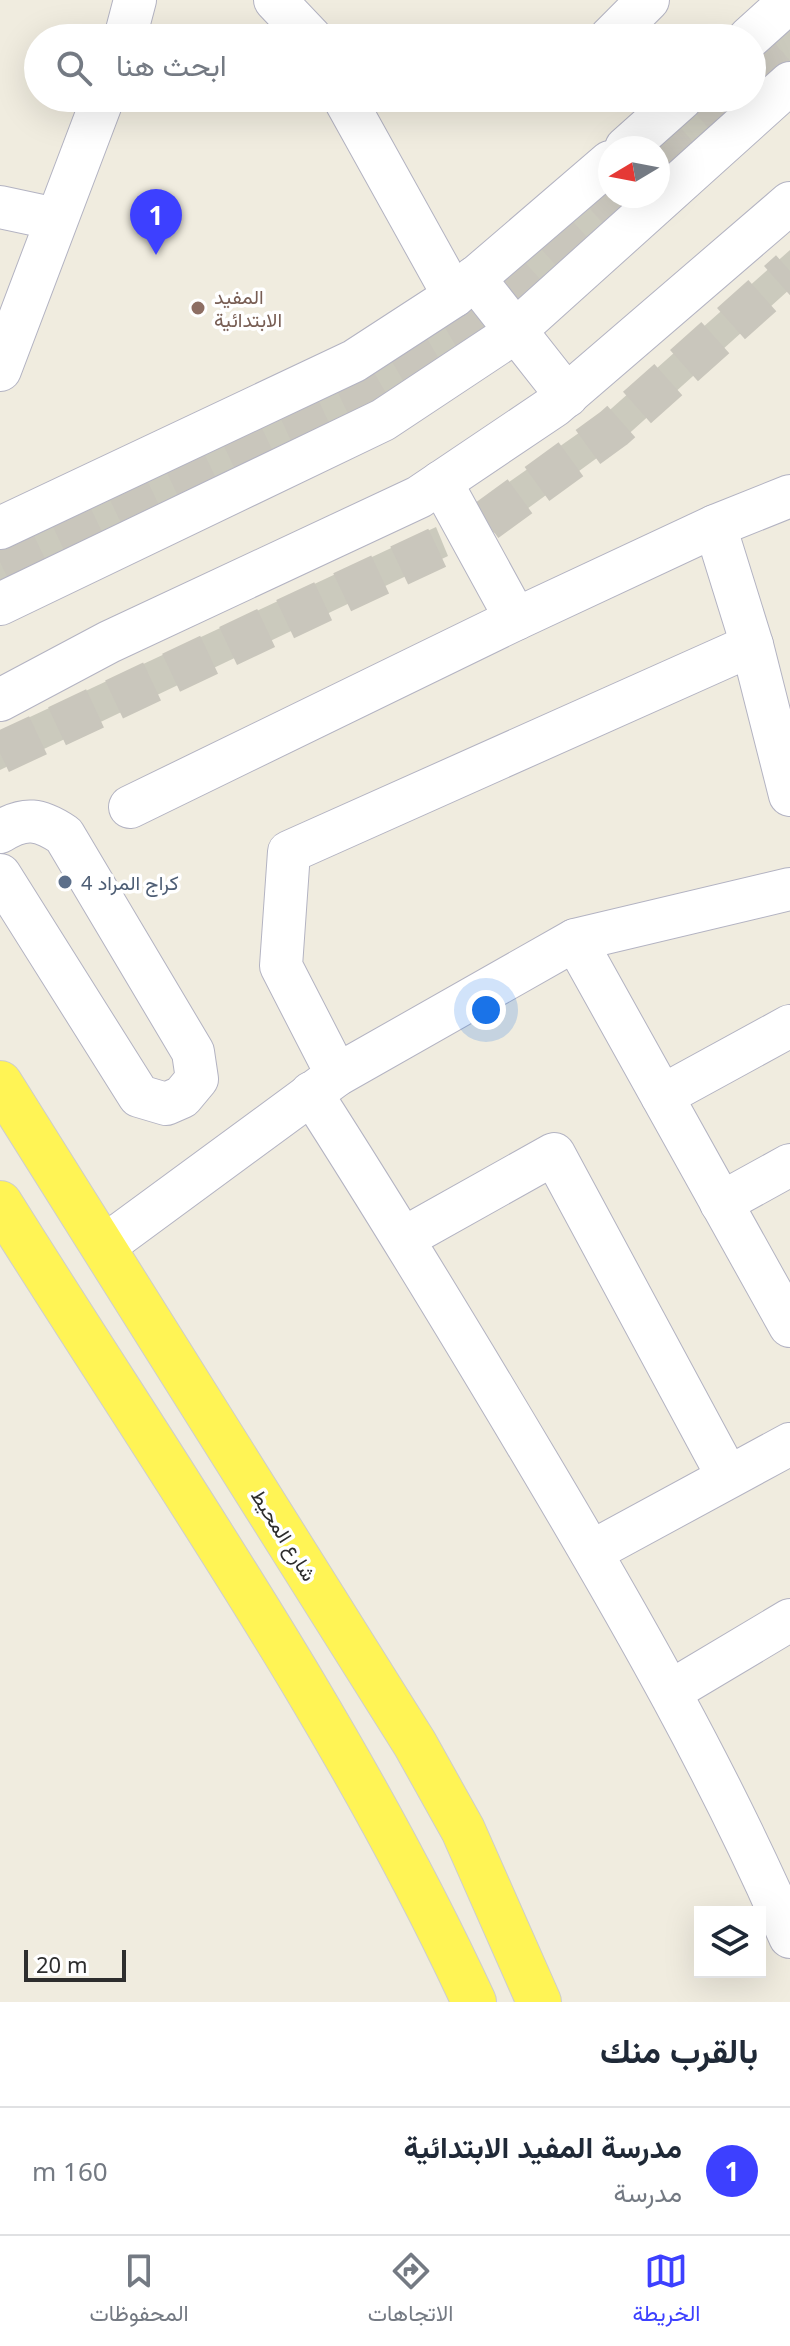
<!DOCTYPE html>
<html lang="ar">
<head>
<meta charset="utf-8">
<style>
  :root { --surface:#fff; --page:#f6f6f7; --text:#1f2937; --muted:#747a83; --line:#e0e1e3; --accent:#3d40ff }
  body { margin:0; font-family:"Noto Sans",Vazirmatn,sans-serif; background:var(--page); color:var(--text); direction:rtl }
  .controls { position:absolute; right:24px; bottom:24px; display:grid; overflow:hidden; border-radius:0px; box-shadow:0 8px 32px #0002 }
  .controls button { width:72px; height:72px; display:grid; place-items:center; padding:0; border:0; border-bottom:2px solid var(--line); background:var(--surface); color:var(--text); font:40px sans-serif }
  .compass { position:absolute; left:598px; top:136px; width:72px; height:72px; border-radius:50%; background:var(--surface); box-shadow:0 8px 32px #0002; rotate:260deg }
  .scale { position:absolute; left:24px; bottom:20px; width:102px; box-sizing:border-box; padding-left:8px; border:4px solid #2e2e2e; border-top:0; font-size:22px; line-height:28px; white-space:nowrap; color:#2e2e2e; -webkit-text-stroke:6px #fff; paint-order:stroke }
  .you { position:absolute; left:486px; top:1010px; width:28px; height:28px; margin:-20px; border:6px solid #fff; border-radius:50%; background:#1a73e8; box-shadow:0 0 0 12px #1a73e833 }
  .badge { display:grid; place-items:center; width:52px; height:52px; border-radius:50%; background:var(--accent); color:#fff; font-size:26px; font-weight:700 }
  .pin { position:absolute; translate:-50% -66px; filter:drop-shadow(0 2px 4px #0008) }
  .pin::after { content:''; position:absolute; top:42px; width:28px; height:24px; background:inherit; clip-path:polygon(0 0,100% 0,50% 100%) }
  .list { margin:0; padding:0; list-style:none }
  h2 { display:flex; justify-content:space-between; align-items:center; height:104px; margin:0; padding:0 32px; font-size:34px }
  h2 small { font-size:26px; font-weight:400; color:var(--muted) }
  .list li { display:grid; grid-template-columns:52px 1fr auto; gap:24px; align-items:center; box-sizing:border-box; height:128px; padding:0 32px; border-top:2px solid var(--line) }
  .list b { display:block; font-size:30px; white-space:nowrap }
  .list p { margin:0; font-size:26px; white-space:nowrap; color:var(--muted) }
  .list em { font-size:26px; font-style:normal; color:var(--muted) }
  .icon { flex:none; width:44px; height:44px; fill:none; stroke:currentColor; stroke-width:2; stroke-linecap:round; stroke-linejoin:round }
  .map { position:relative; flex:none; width:790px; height:2002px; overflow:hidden; direction:ltr }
  .search { position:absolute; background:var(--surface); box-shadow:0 8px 32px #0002; left:24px; right:24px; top:24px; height:88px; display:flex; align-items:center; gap:20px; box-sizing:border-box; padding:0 28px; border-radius:44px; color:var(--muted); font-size:30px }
  .sheet { height:232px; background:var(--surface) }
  nav { display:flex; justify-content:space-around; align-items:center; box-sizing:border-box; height:112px; border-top:2px solid var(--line); background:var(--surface); font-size:22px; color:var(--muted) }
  nav a { display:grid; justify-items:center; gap:4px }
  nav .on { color:var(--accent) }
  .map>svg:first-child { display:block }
  .building { fill:#cbcabd }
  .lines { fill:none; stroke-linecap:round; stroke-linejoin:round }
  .minor-tunnel { stroke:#c9c6bc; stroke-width:42; stroke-dasharray:42 21; stroke-linecap:butt }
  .minor-casing { stroke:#b3b3c2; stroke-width:44 }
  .major-casing { stroke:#cdcdcd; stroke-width:46 }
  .minor { stroke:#fff; stroke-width:42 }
  .major { stroke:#fff455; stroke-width:44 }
  .education-dot { fill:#8d6e63; stroke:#fff; stroke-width:3 }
  .service-dot { fill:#5c6f8a; stroke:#fff; stroke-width:3 }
  .labels { text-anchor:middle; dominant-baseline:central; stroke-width:7; stroke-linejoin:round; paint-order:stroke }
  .education-label { font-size:20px; fill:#785e54; stroke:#fff; text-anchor:start }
  .service-label { font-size:20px; fill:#4e5e75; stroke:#fff; text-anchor:start }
  .street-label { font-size:20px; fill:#2e2e2e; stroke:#fff }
</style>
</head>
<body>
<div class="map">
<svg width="790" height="2002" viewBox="0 0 790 2002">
  <rect width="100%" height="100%" fill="#f0ecdf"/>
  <g class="building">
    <polygon points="790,25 790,68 658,186 658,148 653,148 709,98 752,98 752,59"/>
    <polygon points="610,187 610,196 647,196 515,314 494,291"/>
    <polygon points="790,250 790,289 623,439 494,533 475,506 603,416"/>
    <polygon points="477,305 495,329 376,401 0,581 0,545"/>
    <polygon points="436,527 448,556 0,770 0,731"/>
  </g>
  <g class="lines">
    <g class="minor-tunnel">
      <polyline points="752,81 790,47"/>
      <polyline points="658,166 734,98"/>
      <polyline points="505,303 624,196"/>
      <polyline points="486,521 614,428 790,271"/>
      <polyline points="0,562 368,387 486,318"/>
      <polyline points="0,753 443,545"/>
    </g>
    <g class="minor-casing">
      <g id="minor">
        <polyline points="275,0 311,38"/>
        <polyline points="125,38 135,0"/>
        <polyline points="610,38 648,0"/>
        <polyline points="749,38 790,1"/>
        <polyline points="344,98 454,296"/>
        <polyline points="626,148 682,98"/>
        <polyline points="0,207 56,219"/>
        <polyline points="474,278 567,396"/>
        <polyline points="0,370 103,98"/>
        <polyline points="441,482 516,619"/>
        <polyline points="715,526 752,645 790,795"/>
        <polyline points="0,528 354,361 454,296 610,162"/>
        <polyline points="0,604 383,420 508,337 790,83"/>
        <polyline points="0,700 109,642 419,497 554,406 790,203"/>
        <polyline points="130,807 516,619 715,526 790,496"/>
        <path d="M0,832C25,816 40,819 64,835L193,1052L197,1079L182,1097L166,1104L139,1096L0,875"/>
        <polyline points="575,940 790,1326"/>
        <polyline points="337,1075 281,966 289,852 752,645"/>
        <path d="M311,1093C390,1216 465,1340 540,1466C631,1619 719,1773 790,1937"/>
        <polyline points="662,1096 790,1026"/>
        <polyline points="721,1203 790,1165"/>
        <polyline points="404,1238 554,1154 728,1477"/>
        <polyline points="103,1247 337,1075 575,940 790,889"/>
        <polyline points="591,1552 790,1444"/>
        <polyline points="671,1691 790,1620"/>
      </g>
    </g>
    <g class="major-casing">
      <g id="major">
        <polyline points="0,1083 415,1744 463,1830 539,2002"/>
        <path d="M0,1203C164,1465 344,1721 474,2002"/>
      </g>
    </g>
    <use href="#minor" class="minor"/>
    <use href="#major" class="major"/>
  </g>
  <circle class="education-dot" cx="198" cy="308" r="8"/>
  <circle class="service-dot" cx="65" cy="882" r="8"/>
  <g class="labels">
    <g class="education-label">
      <text x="214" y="296">المفيد<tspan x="214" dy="23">الابتدائية</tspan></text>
    </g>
    <g class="service-label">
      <text x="81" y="882">كراج المراد 4</text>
    </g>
    <g class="street-label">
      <text transform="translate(284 1535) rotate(58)">شارع المحيط</text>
    </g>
  </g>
</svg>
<div class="controls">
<button><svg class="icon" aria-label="layers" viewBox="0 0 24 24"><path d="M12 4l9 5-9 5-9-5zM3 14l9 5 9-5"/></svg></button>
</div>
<svg class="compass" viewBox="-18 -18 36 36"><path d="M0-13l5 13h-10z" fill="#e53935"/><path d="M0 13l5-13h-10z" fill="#747a83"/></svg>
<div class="scale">20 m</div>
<div class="you"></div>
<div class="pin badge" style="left:156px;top:255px">1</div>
<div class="search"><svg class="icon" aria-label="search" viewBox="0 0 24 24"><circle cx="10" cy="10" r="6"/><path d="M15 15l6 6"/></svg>ابحث هنا</div>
</div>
<section class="sheet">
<h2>بالقرب منك<small></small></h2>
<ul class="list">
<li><span class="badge">1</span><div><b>مدرسة المفيد الابتدائية</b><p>مدرسة</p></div><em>160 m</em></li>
</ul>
</section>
<nav>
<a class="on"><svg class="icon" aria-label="map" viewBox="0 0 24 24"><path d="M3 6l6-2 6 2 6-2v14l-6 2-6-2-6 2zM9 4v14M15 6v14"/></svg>الخريطة</a>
<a><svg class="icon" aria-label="directions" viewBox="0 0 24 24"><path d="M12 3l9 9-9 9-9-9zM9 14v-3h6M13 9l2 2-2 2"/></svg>الاتجاهات</a>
<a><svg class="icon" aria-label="saved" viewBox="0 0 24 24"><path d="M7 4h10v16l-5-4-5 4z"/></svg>المحفوظات</a>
</nav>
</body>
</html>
